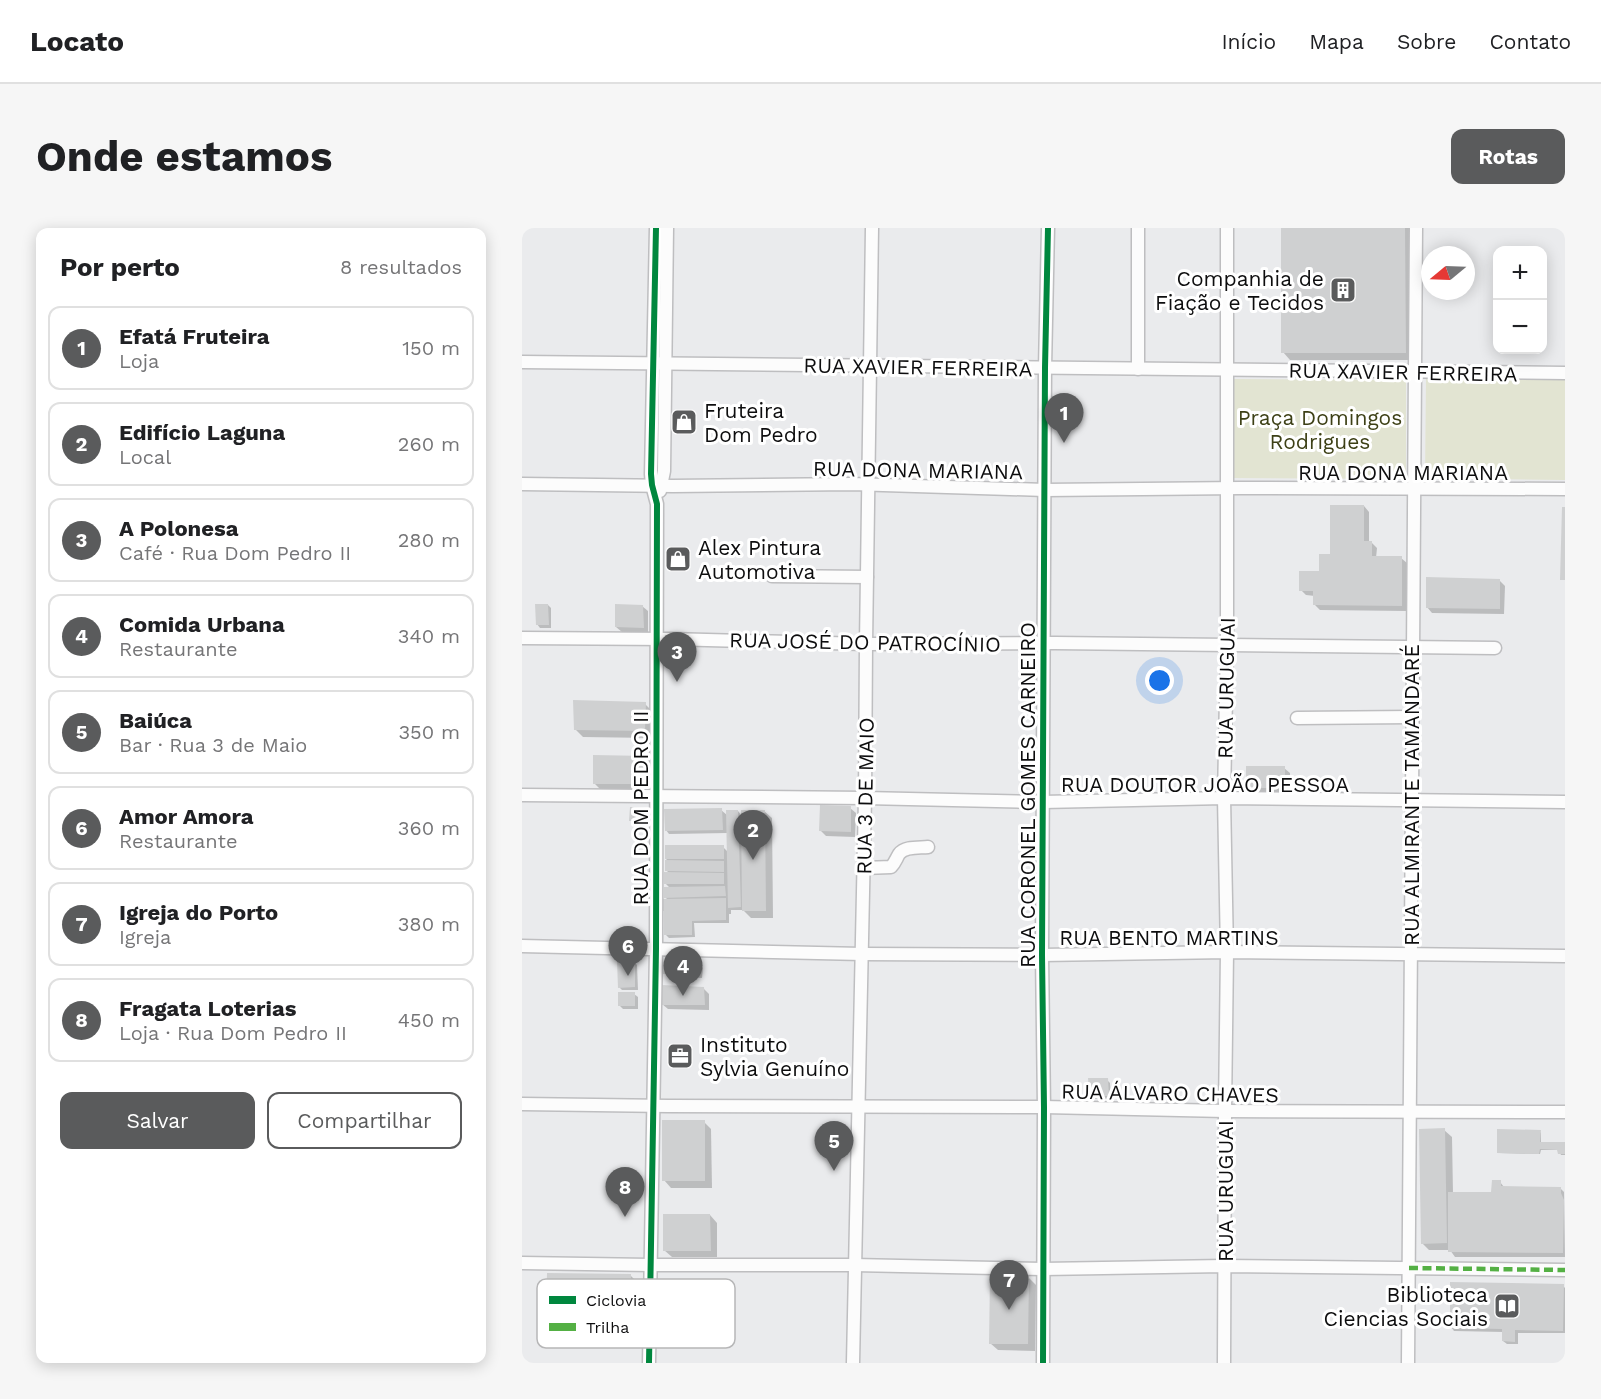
<!DOCTYPE html>
<html lang="pt">
<head>
<meta charset="utf-8">
<style>
  :root { --surface:#fff; --page:#f6f6f6; --text:#202124; --muted:#757577; --line:#e0e0e0; --accent:#5a5b5c }
  body { margin:0; font-family:"Work Sans",sans-serif; background:var(--page); color:var(--text) }
  .controls { position:absolute; right:18px; top:18px; display:grid; overflow:hidden; border-radius:12px; box-shadow:0 3px 15px #0003 }
  .controls button { width:54px; height:54px; display:grid; place-items:center; padding:0; border:0; border-bottom:2px solid var(--line); background:var(--surface); color:var(--text); font:30px sans-serif }
  .compass { position:absolute; left:899px; top:18px; width:54px; height:54px; border-radius:50%; background:var(--surface); box-shadow:0 3px 15px #0003; rotate:251deg }
  .you { position:absolute; left:638px; top:453px; width:21px; height:21px; margin:-15px; border:4px solid #fff; border-radius:50%; background:#1a73e8; box-shadow:0 0 0 9px #1a73e833 }
  .badge { display:grid; place-items:center; width:39px; height:39px; border-radius:50%; background:var(--accent); color:#fff; font-size:20px; font-weight:700 }
  .pin { position:absolute; translate:-50% -50px; filter:drop-shadow(0 2px 3px #0008) }
  .pin::after { content:''; position:absolute; top:32px; width:21px; height:18px; background:inherit; clip-path:polygon(0 0,100% 0,50% 100%) }
  .list { margin:0; padding:0; list-style:none }
  h2 { display:flex; justify-content:space-between; align-items:center; height:78px; margin:0; padding:0 24px; font-size:26px }
  h2 small { font-size:20px; font-weight:400; color:var(--muted) }
  .list li { display:grid; grid-template-columns:39px 1fr auto; gap:18px; align-items:center; box-sizing:border-box; height:84px; margin:0 12px 12px; padding:0 12px; border:2px solid var(--line); border-radius:12px }
  .list b { display:block; font-size:22px; white-space:nowrap }
  .list p { margin:0; font-size:20px; white-space:nowrap; color:var(--muted) }
  .list em { font-size:20px; font-style:normal; color:var(--muted) }
  .actions { display:flex; gap:12px; padding:18px 24px }
  .actions a { flex:1; padding:14px 0; border:2px solid var(--accent); border-radius:12px; text-align:center; font-size:21px; color:var(--accent) }
  .actions .main { background:var(--accent); color:#fff }
  .map { position:relative; flex:none; width:1043px; height:1135px; overflow:hidden; border-radius:12px }
  header { display:flex; align-items:center; gap:36px; box-sizing:border-box; height:84px; padding:0 30px; background:var(--surface); border-bottom:2px solid var(--line) }
  header strong { font-size:28px }
  nav { display:flex; gap:33px; margin-inline-start:auto; font-size:21px }
  .intro { display:flex; align-items:center; justify-content:space-between; box-sizing:border-box; height:144px; padding:0 36px }
  h1 { margin:0; font-size:42px }
  .button { padding:15px 27px; border-radius:12px; background:var(--accent); color:#fff; font-size:21px; font-weight:700 }
  main { display:flex; gap:36px; padding:0 36px }
  aside { flex:1; background:var(--surface); border-radius:12px; box-shadow:0 3px 15px #0003 }
  .map>svg:first-child { display:block }
  .green { fill:#e2e4d2 }
  .shadow { fill:#0003 }
  .building { fill:#cfd0d1 }
  .lines { fill:none; stroke-linecap:round; stroke-linejoin:round }
  .minor-casing { stroke:#bebec0; stroke-width:15 }
  .minor { stroke:#fcfcfc; stroke-width:12 }
  .quiet { stroke:#54b044; stroke-width:4.5; stroke-dasharray:9 4.5; stroke-linecap:butt }
  .cycleway-casing { stroke:#fff; stroke-width:10 }
  .cycleway { stroke:#00873e; stroke-width:6 }
  .labels { text-anchor:middle; dominant-baseline:central; stroke-width:6; stroke-linejoin:round; paint-order:stroke }
  .poi-label { font-size:21px; fill:#0d0d0e; stroke:#fff; text-anchor:start }
  .street-label { font-size:21px; fill:#0d0d0e; stroke:#fff }
  .park-label { font-size:21px; fill:#3d4016; stroke:#fff }
  .key { fill:#fff; stroke:#b6b6b7; stroke-width:1.5 }
  .key-label { font-size:16px; fill:#0d0d0e }
</style>
</head>
<body>
<header>
<strong>Locato</strong>
<nav><a>Início</a><a>Mapa</a><a>Sobre</a><a>Contato</a></nav>
</header>
<div class="intro"><h1>Onde estamos</h1><a class="button">Rotas</a></div>
<main>
<aside>
<h2>Por perto<small>8 resultados</small></h2>
<ul class="list">
<li><span class="badge">1</span><div><b>Efatá Fruteira</b><p>Loja</p></div><em>150 m</em></li>
<li><span class="badge">2</span><div><b>Edifício Laguna</b><p>Local</p></div><em>260 m</em></li>
<li><span class="badge">3</span><div><b>A Polonesa</b><p>Café · Rua Dom Pedro II</p></div><em>280 m</em></li>
<li><span class="badge">4</span><div><b>Comida Urbana</b><p>Restaurante</p></div><em>340 m</em></li>
<li><span class="badge">5</span><div><b>Baiúca</b><p>Bar · Rua 3 de Maio</p></div><em>350 m</em></li>
<li><span class="badge">6</span><div><b>Amor Amora</b><p>Restaurante</p></div><em>360 m</em></li>
<li><span class="badge">7</span><div><b>Igreja do Porto</b><p>Igreja</p></div><em>380 m</em></li>
<li><span class="badge">8</span><div><b>Fragata Loterias</b><p>Loja · Rua Dom Pedro II</p></div><em>450 m</em></li>
</ul>
<div class="actions"><a class="main">Salvar</a><a>Compartilhar</a></div>
</aside>
<div class="map">
<svg width="1043" height="1135" viewBox="0 0 1043 1135">
  <rect width="100%" height="100%" fill="#eaebed"/>
  <g class="green">
    <polygon points="712,151 884,152 884,251 712,250"/>
    <polygon points="904,151 1043,152 1043,252 903,250"/>
  </g>
  <g class="shadow">
    <polygon points="760,0 890,0 890,132 768,132 761,124"/>
    <polygon points="842,278 847,284 847,314 849,314 855,320 854,330 879,330 885,335 884,383 798,382 793,377 793,368 784,367 779,362 798,344"/>
    <polygon points="977,352 983,358 982,386 910,385 905,379"/>
    <polygon points="26,377 29,380 29,400 18,400 15,396"/>
    <polygon points="120,378 126,383 126,405 100,404 94,399"/>
    <polygon points="123,476 130,483 130,510 61,509 53,501"/>
    <polygon points="125,530 130,535 130,561 78,561 72,555"/>
    <polygon points="762,540 768,545 768,565 731,565 725,560"/>
    <polygon points="328,580 334,585 333,609 304,608 299,603"/>
    <polygon points="125,582 128,585 128,596 112,595 109,592"/>
    <polygon points="199,582 205,587 216,583 220,588 242,583 250,590 251,690 229,690 221,682 209,682 209,686 207,686 207,695 172,695 173,709 147,710 144,707 147,673 143,669 149,661 143,655 148,646 144,642 145,619 201,619 206,624 206,605 147,606 144,602"/>
    <polygon points="112,734 115,737 116,762 100,762 97,759"/>
    <polygon points="177,736 181,740 180,750 146,748 143,745"/>
    <polygon points="181,760 187,766 187,782 146,781 140,776"/>
    <polygon points="112,766 116,769 116,781 101,781 98,778"/>
    <polygon points="585,852 588,855 589,871 572,871 568,867"/>
    <polygon points="182,894 189,901 190,960 149,960 142,952"/>
    <polygon points="922,902 930,909 931,966 974,966 978,954 982,959 1038,960 1042,964 1043,1029 933,1029 928,1022 907,1022 900,1015"/>
    <polygon points="1018,904 1019,905 1019,915 1043,916 1043,927 1039,927 1037,922 1019,922 1018,926 977,925 976,924"/>
    <polygon points="188,987 195,995 195,1029 150,1029 142,1022"/>
    <polygon points="108,1047 115,1054 115,1091 33,1091 26,1083"/>
    <polygon points="506,1049 514,1057 513,1123 476,1122 468,1115"/>
    <polygon points="1041,1058 1043,1060 1043,1105 996,1105 996,1116 985,1116 981,1113 982,1104 932,1103 929,1099"/>
  </g>
  <g class="building">
    <polygon points="759,0 883,0 884,125 759,125"/>
    <polygon points="808,277 842,277 842,313 850,313 850,328 880,328 880,378 791,377 791,363 777,363 777,343 797,343 797,326 808,326"/>
    <polygon points="1040,279 1043,279 1043,352 1038,352"/>
    <polygon points="904,349 978,351 978,381 904,380"/>
    <polygon points="13,376 26,376 27,397 14,397"/>
    <polygon points="93,376 121,377 122,400 93,399"/>
    <polygon points="51,472 124,474 123,503 52,502"/>
    <polygon points="71,527 125,528 126,556 71,556"/>
    <rect x="724" y="538" width="39" height="22"/>
    <polygon points="298,577 329,578 329,604 297,603"/>
    <polygon points="108,579 125,580 126,593 107,593"/>
    <polygon points="200,580 201,602 143,603 142,581"/>
    <polygon points="204,582 216,582 219,679 206,680"/>
    <polygon points="219,582 243,582 244,683 220,683"/>
    <rect x="143" y="617" width="59" height="14"/>
    <polygon points="143,632 202,633 202,644 143,643"/>
    <polygon points="142,644 202,645 202,656 142,656"/>
    <polygon points="203,658 204,668 142,670 142,659"/>
    <polygon points="204,670 204,692 170,693 170,707 142,707 142,683 140,683 139,671"/>
    <polygon points="95,733 113,733 113,759 96,760"/>
    <polygon points="142,733 178,735 177,747 141,746"/>
    <polygon points="139,757 182,759 183,777 139,777"/>
    <rect x="96" y="764" width="17" height="14"/>
    <polygon points="566,850 586,850 587,868 567,868"/>
    <rect x="140" y="892" width="43" height="61"/>
    <polygon points="923,900 925,1015 899,1016 897,901"/>
    <polygon points="975,901 1019,902 1018,914 1043,914 1043,926 1036,926 1035,922 1018,921 1017,926 975,925"/>
    <polygon points="970,952 979,952 979,958 1039,959 1039,965 1042,972 1041,1025 926,1024 926,964 969,964"/>
    <polygon points="141,986 188,986 189,1023 141,1023"/>
    <polygon points="25,1045 109,1046 108,1084 24,1084"/>
    <polygon points="468,1047 507,1048 506,1116 467,1116"/>
    <polygon points="928,1054 1042,1056 1041,1103 993,1102 993,1114 980,1113 980,1101 928,1100"/>
  </g>
  <g class="lines">
    <g class="minor-casing">
      <g id="minor">
        <polyline points="0,134 1043,145"/>
        <polyline points="616,141 616,0"/>
        <polyline points="0,256 151,258 330,256 523,262 718,260 1043,261"/>
        <polyline points="138,263 142,243 145,0"/>
        <polyline points="250,348 345,349"/>
        <polyline points="0,410 147,411 344,416 533,415 973,420"/>
        <polyline points="775,490 890,489"/>
        <polyline points="0,567 343,570 521,574 702,570 1043,574"/>
        <path d="M342,640L369,639C373,635 374,631 377,626C383,618 397,620 406,619"/>
        <polyline points="0,718 340,726 520,727 705,724 1043,728"/>
        <polyline points="0,876 146,878 522,879 703,883 1043,884"/>
        <polyline points="0,1035 128,1037 332,1037 521,1041 702,1038 1043,1042"/>
        <polyline points="127,1135 134,721 135,276 130,257 129,246 134,0"/>
        <polyline points="331,1135 343,570 344,416 350,0"/>
        <polyline points="521,1135 522,879 520,727 523,140 526,0"/>
        <polyline points="702,1135 703,883 705,724 702,570 705,417 705,0"/>
        <polyline points="886,1135 894,0"/>
      </g>
    </g>
    <use href="#minor" class="minor"/>
    <polyline class="quiet" points="887,1040 1043,1042"/>
    <g class="cycleway-casing">
      <g id="cycleway">
        <polyline points="127,1135 134,721 135,276 130,257 129,246 134,0"/>
        <polyline points="521,1135 522,879 520,727 523,140 526,0"/>
      </g>
    </g>
    <use href="#cycleway" class="cycleway"/>
  </g>
  <defs>
    <g id="building-square" transform="scale(1.35)"><rect x="-9" y="-9" width="18" height="18" rx="4" fill="#5a5b5c" stroke="#fff"/><path d="M-4-6H4V6H1V3H-1V6H-4ZM-2.5-4.3h1.7v1.8h-1.7ZM.8-4.3h1.7v1.8H.8ZM-2.5-1h1.7V.8h-1.7ZM.8-1h1.7V.8H.8Z" fill="#fff"/></g>
    <g id="shop-square" transform="scale(1.35)"><rect x="-9" y="-9" width="18" height="18" rx="4" fill="#5a5b5c" stroke="#fff"/><path d="M-5-2.5h2.3a2.7 3.5 0 0 1 5.4 0H5L5.5 6h-11ZM-1.5-2.5h3a1.5 2.3 0 0 0-3 0Z" fill="#fff"/></g>
    <g id="office-square" transform="scale(1.35)"><rect x="-9" y="-9" width="18" height="18" rx="4" fill="#5a5b5c" stroke="#fff"/><path d="M-6-3h4V-5.5h4V-3h4V5H-6ZM-1-4.5V-3h2v-1.5ZM-6 0V1H6V0Z" fill="#fff"/></g>
    <g id="library-square" transform="scale(1.35)"><rect x="-9" y="-9" width="18" height="18" rx="4" fill="#5a5b5c" stroke="#fff"/><path d="M-6-4Q-3-5.5-.7-3.5V5Q-3 3-6 4ZM6-4Q3-5.5 .7-3.5V5Q3 3 6 4Z" fill="#fff"/></g>
  </defs>
  <g fill-rule="evenodd">
    <use href="#building-square" x="821" y="62"/>
    <use href="#shop-square" x="162" y="194"/>
    <use href="#shop-square" x="156" y="331"/>
    <use href="#office-square" x="158" y="828"/>
    <use href="#library-square" x="985" y="1078"/>
  </g>
  <g class="labels">
    <g class="poi-label">
      <text x="802" y="50" text-anchor="end">Companhia de<tspan x="802" dy="24">Fiação e Tecidos</tspan></text>
      <text x="182" y="182">Fruteira<tspan x="182" dy="24">Dom Pedro</tspan></text>
      <text x="176" y="319">Alex Pintura<tspan x="176" dy="24">Automotiva</tspan></text>
      <text x="178" y="816">Instituto<tspan x="178" dy="24">Sylvia Genuíno</tspan></text>
      <text x="966" y="1066" text-anchor="end">Biblioteca<tspan x="966" dy="24">Ciencias Sociais</tspan></text>
    </g>
    <g class="street-label">
      <text transform="translate(396 139) rotate(1)">RUA XAVIER FERREIRA</text>
      <text transform="translate(881 144) rotate(1)">RUA XAVIER FERREIRA</text>
      <text transform="translate(396 242) rotate(1)">RUA DONA MARIANA</text>
      <text x="881" y="244">RUA DONA MARIANA</text>
      <text transform="translate(343 414) rotate(1)">RUA JOSÉ DO PATROCÍNIO</text>
      <text transform="translate(704 460) rotate(-89)">RUA URUGUAI</text>
      <text x="683" y="556">RUA DOUTOR JOÃO PESSOA</text>
      <text transform="translate(505 567) rotate(-90)">RUA CORONEL GOMES CARNEIRO</text>
      <text transform="translate(889 567) rotate(-90)">RUA ALMIRANTE TAMANDARÉ</text>
      <text transform="translate(343 568) rotate(-89)">RUA 3 DE MAIO</text>
      <text transform="translate(118 580) rotate(-90)">RUA DOM PEDRO II</text>
      <text x="647" y="709">RUA BENTO MARTINS</text>
      <text transform="translate(648 865) rotate(1)">RUA ÁLVARO CHAVES</text>
      <text transform="translate(703 963) rotate(-90)">RUA URUGUAI</text>
    </g>
    <g class="park-label">
      <text x="798" y="189">Praça Domingos<tspan x="798" dy="24">Rodrigues</tspan></text>
    </g>
  </g>
  <rect x="15" y="1051" width="198" height="69" rx="9" class="key"/>
  <rect x="27" y="1068" width="27" height="8" fill="#00873e"/>
  <rect x="27" y="1095" width="27" height="8" fill="#54b044"/>
  <g class="key-label">
    <text x="64" y="1078">Ciclovia</text>
    <text x="64" y="1105">Trilha</text>
  </g>
</svg>
<div class="controls">
<button>+</button>
<button>−</button>
</div>
<svg class="compass" viewBox="-18 -18 36 36"><path d="M0-13l5 13h-10z" fill="#e53935"/><path d="M0 13l5-13h-10z" fill="#757577"/></svg>
<div class="you"></div>
<div class="pin badge" style="left:542px;top:215px">1</div>
<div class="pin badge" style="left:231px;top:632px">2</div>
<div class="pin badge" style="left:155px;top:454px">3</div>
<div class="pin badge" style="left:161px;top:768px">4</div>
<div class="pin badge" style="left:312px;top:943px">5</div>
<div class="pin badge" style="left:106px;top:748px">6</div>
<div class="pin badge" style="left:487px;top:1082px">7</div>
<div class="pin badge" style="left:103px;top:989px">8</div>
</div>
</main>
</body>
</html>
